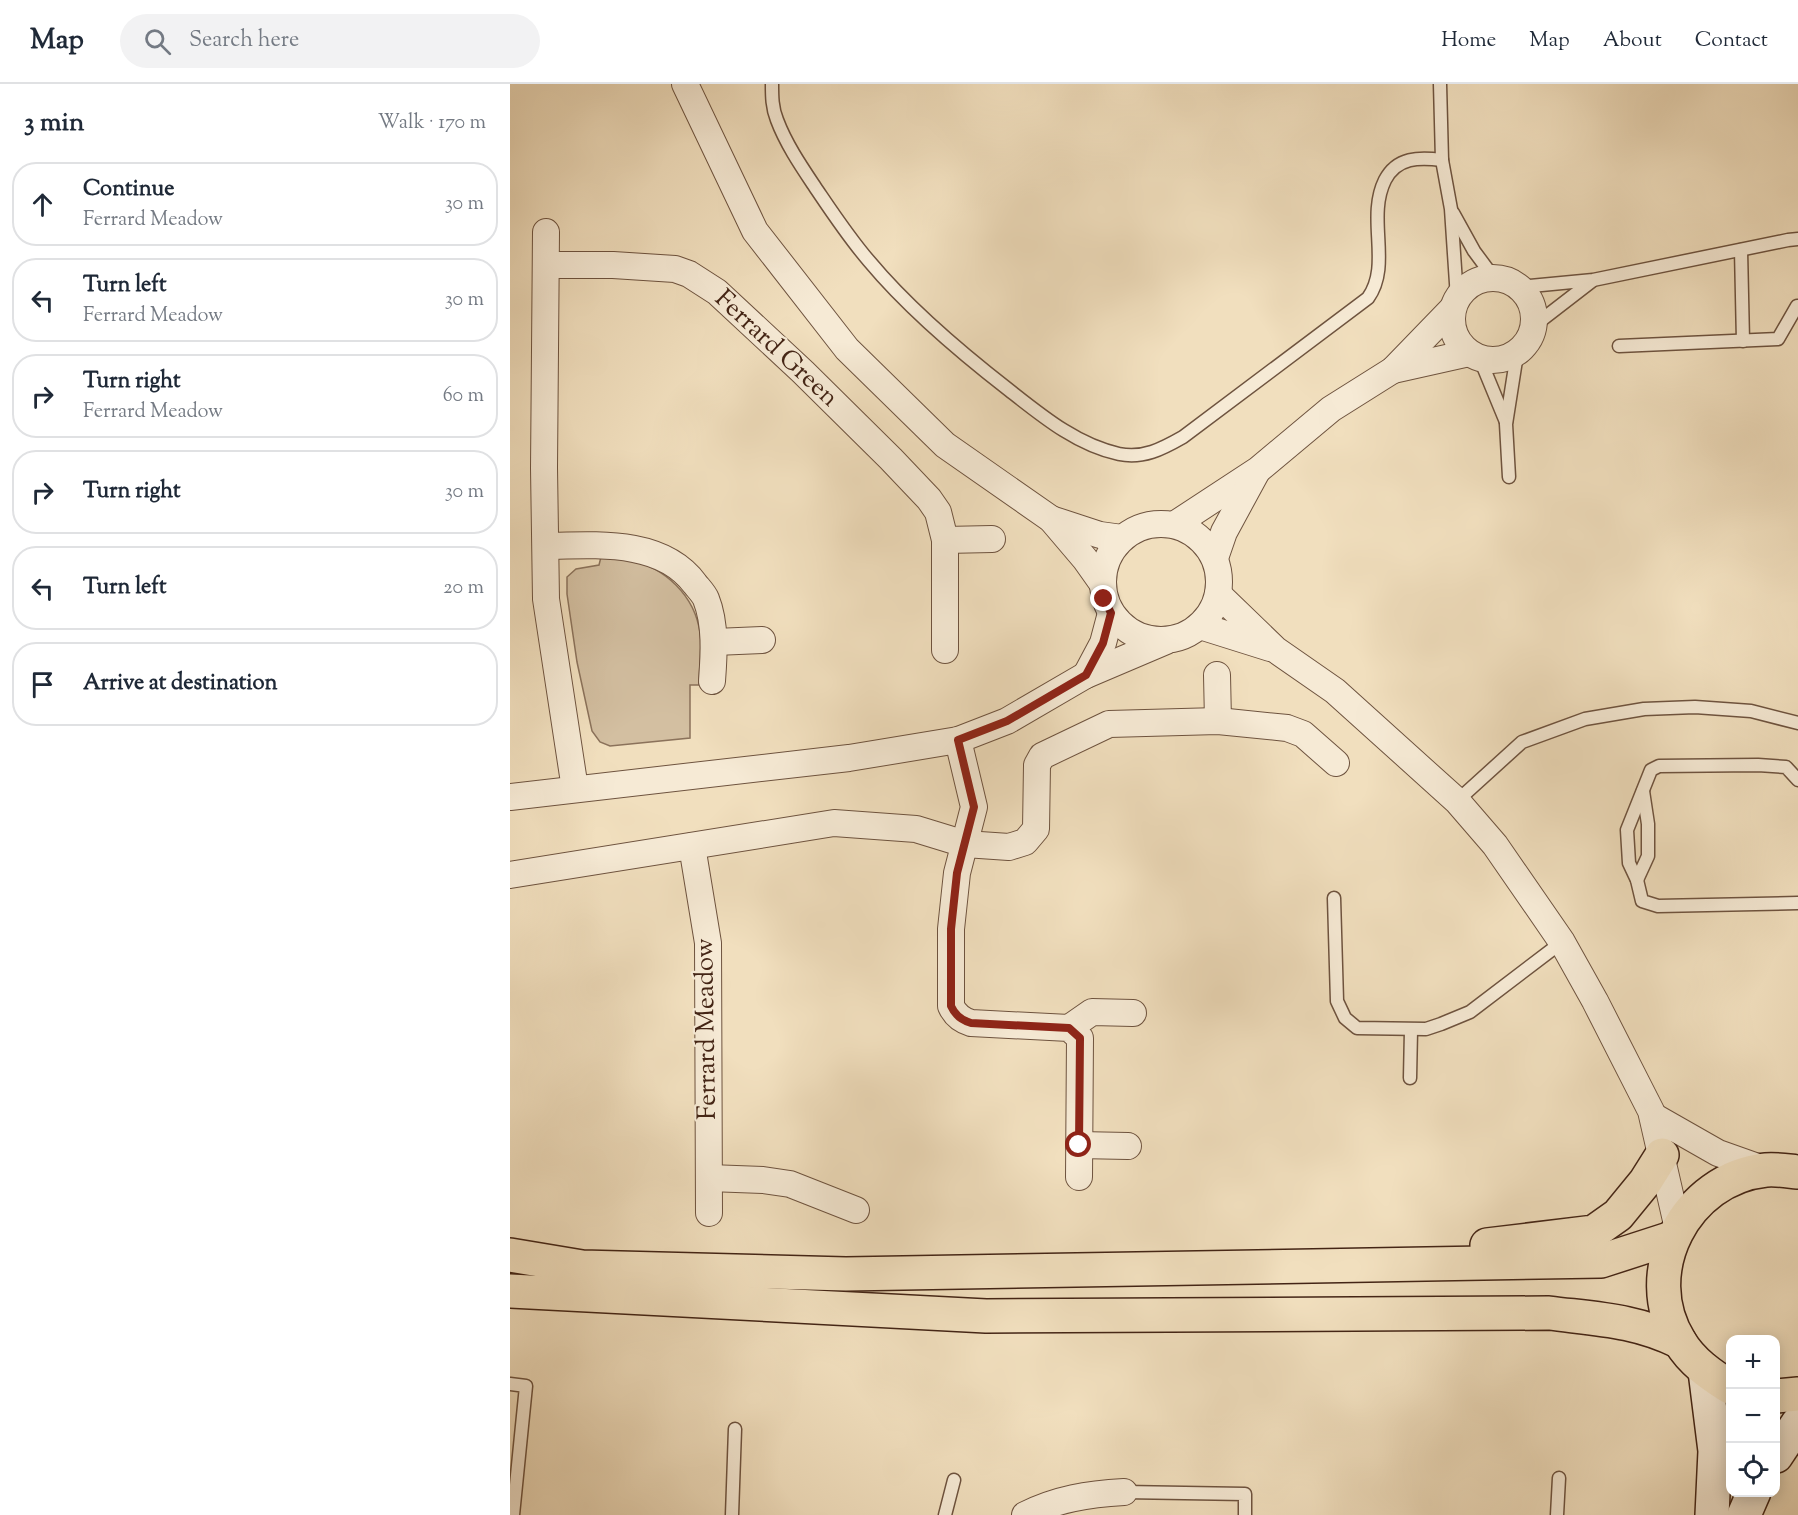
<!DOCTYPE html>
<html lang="en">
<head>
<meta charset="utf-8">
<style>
  :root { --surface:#fff; --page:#f2f2f3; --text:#1f2937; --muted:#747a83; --line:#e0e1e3 }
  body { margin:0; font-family:"Sorts Mill Goudy",serif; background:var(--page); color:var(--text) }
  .controls { position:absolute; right:18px; bottom:18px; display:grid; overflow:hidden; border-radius:12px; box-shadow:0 3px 15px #0003 }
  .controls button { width:54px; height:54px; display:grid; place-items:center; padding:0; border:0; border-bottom:2px solid var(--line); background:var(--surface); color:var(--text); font:30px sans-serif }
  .stop { position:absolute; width:18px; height:18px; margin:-14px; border:4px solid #8f2418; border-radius:50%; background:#fff }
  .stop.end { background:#8f2418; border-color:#fff; box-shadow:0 2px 6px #0008 }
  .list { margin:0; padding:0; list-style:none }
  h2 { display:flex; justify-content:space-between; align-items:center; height:78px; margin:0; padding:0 24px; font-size:26px }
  h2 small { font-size:20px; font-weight:400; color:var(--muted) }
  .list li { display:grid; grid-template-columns:39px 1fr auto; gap:18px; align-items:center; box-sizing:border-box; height:84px; margin:0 12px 12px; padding:0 12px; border:2px solid var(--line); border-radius:24px }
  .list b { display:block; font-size:22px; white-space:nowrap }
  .list p { margin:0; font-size:20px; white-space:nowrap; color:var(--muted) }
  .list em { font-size:20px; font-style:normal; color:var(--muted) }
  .icon { flex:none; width:33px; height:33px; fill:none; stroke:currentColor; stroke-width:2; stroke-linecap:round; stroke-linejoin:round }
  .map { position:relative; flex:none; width:1288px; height:1431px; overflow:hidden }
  header { display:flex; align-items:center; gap:36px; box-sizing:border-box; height:84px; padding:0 30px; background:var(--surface); border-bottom:2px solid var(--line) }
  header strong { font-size:28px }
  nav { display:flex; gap:33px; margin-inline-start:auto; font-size:21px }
  .search { width:420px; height:54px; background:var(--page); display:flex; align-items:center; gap:15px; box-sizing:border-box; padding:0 21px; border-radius:33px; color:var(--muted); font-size:22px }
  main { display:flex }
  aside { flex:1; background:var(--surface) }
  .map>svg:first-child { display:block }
  .green { fill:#d3bfa1; stroke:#8b725b; stroke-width:1.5 }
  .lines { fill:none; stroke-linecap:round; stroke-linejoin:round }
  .lane-casing { stroke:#6e533f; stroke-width:15 }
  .street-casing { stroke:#6e533f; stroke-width:28 }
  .secondary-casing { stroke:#432415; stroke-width:36 }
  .highway-casing { stroke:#432415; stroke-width:36 }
  .lane { stroke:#f6ead5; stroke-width:12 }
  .street { stroke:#f6ead5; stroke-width:26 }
  .secondary { stroke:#f6ead5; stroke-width:33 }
  .highway { stroke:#f1dfbe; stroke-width:33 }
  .route { stroke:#8f2418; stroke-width:8 }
  .labels { text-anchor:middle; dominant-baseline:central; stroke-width:4.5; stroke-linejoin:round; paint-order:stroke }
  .street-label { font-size:26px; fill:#432415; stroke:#f6ead5 }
</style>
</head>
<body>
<header>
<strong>Map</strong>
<div class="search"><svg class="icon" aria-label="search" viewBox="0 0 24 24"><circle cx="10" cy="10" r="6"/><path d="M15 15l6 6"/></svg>Search here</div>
<nav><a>Home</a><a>Map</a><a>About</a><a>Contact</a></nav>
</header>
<main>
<aside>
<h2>3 min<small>Walk · 170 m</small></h2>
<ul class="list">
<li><svg class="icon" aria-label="ahead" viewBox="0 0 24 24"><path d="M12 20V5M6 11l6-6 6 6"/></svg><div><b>Continue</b><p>Ferrard Meadow</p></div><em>30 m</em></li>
<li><svg class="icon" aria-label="left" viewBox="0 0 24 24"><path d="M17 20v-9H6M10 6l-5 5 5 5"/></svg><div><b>Turn left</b><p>Ferrard Meadow</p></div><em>30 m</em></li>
<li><svg class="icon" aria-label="right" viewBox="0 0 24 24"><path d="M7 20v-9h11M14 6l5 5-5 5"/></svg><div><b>Turn right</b><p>Ferrard Meadow</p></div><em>60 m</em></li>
<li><svg class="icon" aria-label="right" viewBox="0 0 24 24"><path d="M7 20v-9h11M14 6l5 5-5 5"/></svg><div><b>Turn right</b></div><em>30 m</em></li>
<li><svg class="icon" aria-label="left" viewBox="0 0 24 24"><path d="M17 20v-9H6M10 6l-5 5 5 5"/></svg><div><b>Turn left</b></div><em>20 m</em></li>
<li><svg class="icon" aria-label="arrive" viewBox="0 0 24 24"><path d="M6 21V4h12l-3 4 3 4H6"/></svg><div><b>Arrive at destination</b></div></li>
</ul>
</aside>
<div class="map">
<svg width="1288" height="1431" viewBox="0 0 1288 1431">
  <rect width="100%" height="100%" fill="#f1dfbe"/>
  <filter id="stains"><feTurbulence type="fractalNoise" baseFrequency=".00333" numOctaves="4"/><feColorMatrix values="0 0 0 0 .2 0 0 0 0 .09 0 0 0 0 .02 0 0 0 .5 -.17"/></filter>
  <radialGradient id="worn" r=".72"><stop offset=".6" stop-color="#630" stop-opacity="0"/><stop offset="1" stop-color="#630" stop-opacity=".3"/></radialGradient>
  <path class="green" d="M91,473C100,474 110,474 119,476C155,483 185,512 190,549C192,565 189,584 189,601H180V654L100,662L90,658L82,647L67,578L57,510V493L66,485L89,481Z"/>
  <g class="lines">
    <g class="lane-casing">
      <g id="lane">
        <path d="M262,0C262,12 262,24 267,36C276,60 291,82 305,103C322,128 339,154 359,177C399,225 450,268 499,306C532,332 567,361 609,370C633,375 652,365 673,353L858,214C882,181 856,134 875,96C887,73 909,73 932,76"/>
        <polyline points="930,0 932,76 941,125 947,214"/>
        <polyline points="943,129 964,167 984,194"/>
        <polyline points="1231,166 1233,257"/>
        <polyline points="1010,203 1083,196 1278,156 1288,155"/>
        <polyline points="1025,241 1082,197"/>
        <polyline points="1109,262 1268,255 1287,222"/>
        <polyline points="970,275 996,338"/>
        <polyline points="999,393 996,340 1007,270"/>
        <polyline points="1288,696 1276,683 1248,681 1149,682 1141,686 1117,746 1119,779 1127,796 1132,817 1148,822 1288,819"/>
        <polyline points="947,717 1012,658 1075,635 1134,625 1185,623 1241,627 1288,639"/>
        <polyline points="1127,796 1138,772 1138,740 1133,707"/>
        <polyline points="824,814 827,917 835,934 847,944 916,945 931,940 960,928 1052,858"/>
        <polyline points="900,994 901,946"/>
        <polyline points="0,1300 16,1302 3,1431"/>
        <polyline points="614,1408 735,1410 735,1431"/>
        <polyline points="222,1431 225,1345"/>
        <polyline points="435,1431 444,1396"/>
        <polyline points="1047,1431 1049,1394"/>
      </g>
    </g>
    <g class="street-casing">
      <g id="street">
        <polyline points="175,0 245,147 337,265 435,361 541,435 575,475 592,499"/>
        <polyline points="36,148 34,384 36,515 65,705"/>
        <polyline points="37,181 103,181 165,185 179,190 207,208 293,288 381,375 419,415 428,428 435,456 435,566"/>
        <circle cx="983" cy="235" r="41"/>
        <polyline points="883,286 959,269"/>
        <polyline points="541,435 590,451 612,454"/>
        <circle cx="651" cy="498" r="58"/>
        <polyline points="664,441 748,386 821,325 883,286 943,224"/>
        <polyline points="435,456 482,455"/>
        <path d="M36,462C86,461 152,455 185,500C189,505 194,510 196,515C206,540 204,571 202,597"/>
        <polyline points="705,474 714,448 746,389"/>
        <polyline points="708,510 766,566 825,607 947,717 985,761 1052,858 1085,917 1141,1027 1168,1145"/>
        <polyline points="690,542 760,564"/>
        <polyline points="205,558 252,556"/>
        <polyline points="576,591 593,559 601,529"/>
        <polyline points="707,591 708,637"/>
        <path d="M448,656L464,723L447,789L441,845V922C445,931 451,936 461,939L559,944L570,954L569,1093"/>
        <polyline points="0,713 339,674 448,656 497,637 576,591 656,557"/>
        <polyline points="182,762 198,859 199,1129"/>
        <polyline points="0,791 324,739 406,745 455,760 499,763 515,758 526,745 527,681 532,672 599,640 708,637 777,644 793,650 826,679"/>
        <polyline points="559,944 582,928 623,929"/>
        <polyline points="1143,1032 1208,1069 1256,1086"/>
        <polyline points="569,1061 618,1062"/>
        <polyline points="199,1094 253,1096 280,1100 346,1126"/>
        <path d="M515,1431C547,1415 578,1410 614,1408"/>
      </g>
    </g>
    <g class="secondary-casing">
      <g id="secondary">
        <polyline points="1195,1287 1205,1367 1202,1431"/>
        <polyline points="1266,1372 1288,1339"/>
        <polyline points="1234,1431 1244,1408"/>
      </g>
    </g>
    <g class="highway-casing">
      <g id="highway">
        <polyline points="977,1161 1084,1148 1108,1131 1135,1098 1152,1071"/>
        <polyline points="0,1171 72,1183 336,1190 1091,1177 1162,1154"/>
        <path d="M0,1207L476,1232L1039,1229C1086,1235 1126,1236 1170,1258"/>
        <path d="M1220,1303C1201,1291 1182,1278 1170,1258C1126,1188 1176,1094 1256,1086C1266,1085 1278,1087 1288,1088"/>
        <polyline points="1266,1312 1288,1310"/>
      </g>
    </g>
    <use href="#lane" class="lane"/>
    <use href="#street" class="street"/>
    <use href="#secondary" class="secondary"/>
    <use href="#highway" class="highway"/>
  </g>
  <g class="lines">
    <path class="route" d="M569,1061L570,954L559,944L461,939C451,936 445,931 441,922V845L447,789L464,723L448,656L497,637L576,591L593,559L601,529L594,515"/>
  </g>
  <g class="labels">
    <g class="street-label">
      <text transform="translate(266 265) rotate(43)">Ferrard Green</text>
      <text transform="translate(197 945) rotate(-91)">Ferrard Meadow</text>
    </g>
  </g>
  <rect width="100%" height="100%" filter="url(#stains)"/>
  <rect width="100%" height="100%" fill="url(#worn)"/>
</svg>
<div class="controls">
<button>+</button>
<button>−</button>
<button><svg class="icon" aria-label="locate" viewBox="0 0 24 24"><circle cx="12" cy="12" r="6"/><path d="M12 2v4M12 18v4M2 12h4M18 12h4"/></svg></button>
</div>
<div class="stop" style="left:569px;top:1061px"></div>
<div class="stop end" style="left:594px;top:515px"></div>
</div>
</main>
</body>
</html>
